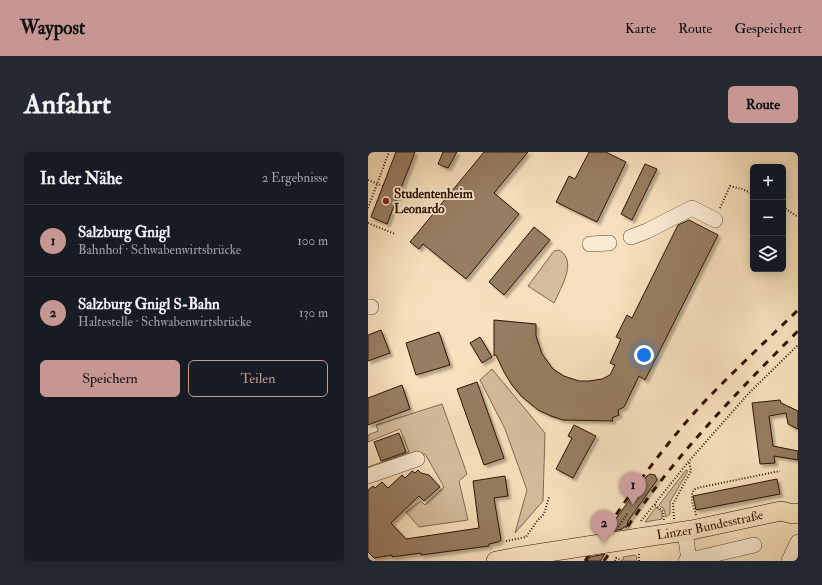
<!DOCTYPE html>
<html lang="de">
<head>
<meta charset="utf-8">
<style>
  :root { --surface:#171b24; --page:#242831; --text:#f1f3f6; --muted:#9ea1a6; --line:#363941; --accent:#c59692 }
  body { margin:0; font-family:"IM FELL Double Pica",serif; background:var(--page); color:var(--text) }
  .controls { position:absolute; right:12px; top:12px; display:grid; overflow:hidden; border-radius:6px; box-shadow:0 2px 10px #0003 }
  .controls button { width:36px; height:36px; display:grid; place-items:center; padding:0; border:0; border-bottom:1px solid var(--line); background:var(--surface); color:var(--text); font:20px sans-serif }
  .you { position:absolute; left:276px; top:203px; width:14px; height:14px; margin:-10px; border:3px solid #fff; border-radius:50%; background:#1a73e8; box-shadow:0 0 0 6px #1a73e833 }
  .badge { display:grid; place-items:center; width:26px; height:26px; border-radius:50%; background:var(--accent); color:#111; font-size:13px; font-weight:700 }
  .pin { position:absolute; translate:-50% -33px; filter:drop-shadow(0 1px 2px #0008) }
  .pin::after { content:''; position:absolute; top:21px; width:14px; height:12px; background:inherit; clip-path:polygon(0 0,100% 0,50% 100%) }
  .list { margin:0; padding:0; list-style:none }
  h2 { display:flex; justify-content:space-between; align-items:center; height:52px; margin:0; padding:0 16px; font-size:17px }
  h2 small { font-size:13px; font-weight:400; color:var(--muted) }
  .list li { display:grid; grid-template-columns:26px 1fr auto; gap:12px; align-items:center; box-sizing:border-box; height:72px; padding:0 16px; border-top:1px solid var(--line) }
  .list b { display:block; font-size:15px; white-space:nowrap }
  .list p { margin:0; font-size:13px; white-space:nowrap; color:var(--muted) }
  .list em { font-size:13px; font-style:normal; color:var(--muted) }
  .actions { display:flex; gap:8px; padding:12px 16px }
  .actions a { flex:1; padding:9px 0; border:1px solid var(--accent); border-radius:6px; text-align:center; font-size:14px; color:var(--accent) }
  .actions .main { background:var(--accent); color:#111 }
  .icon { flex:none; width:22px; height:22px; fill:none; stroke:currentColor; stroke-width:2; stroke-linecap:round; stroke-linejoin:round }
  .map { position:relative; flex:none; width:430px; height:409px; overflow:hidden; border-radius:6px }
  header { display:flex; align-items:center; gap:24px; box-sizing:border-box; height:56px; padding:0 20px; background:var(--accent); color:#111 }
  header strong { font-size:19px }
  nav { display:flex; gap:22px; margin-inline-start:auto; font-size:14px }
  .intro { display:flex; align-items:center; justify-content:space-between; box-sizing:border-box; height:96px; padding:0 24px }
  h1 { margin:0; font-size:28px }
  .button { padding:10px 18px; border-radius:6px; background:var(--accent); color:#111; font-size:14px; font-weight:700 }
  main { display:flex; gap:24px; padding:0 24px }
  aside { flex:1; background:var(--surface); border-radius:6px; box-shadow:0 2px 10px #0003 }
  .map>svg:first-child { display:block }
  .green { fill:#d5bd9d; stroke:#82684e }
  .building { fill:#977d62; stroke:#2f1200; filter:url(#shadow) }
  .lines { fill:none; stroke-linecap:round; stroke-linejoin:round }
  .minor-casing { stroke:#61462f; stroke-width:16 }
  .major-casing { stroke:#2f1200; stroke-width:20 }
  .path { stroke:#2f1200; stroke-width:2; stroke-dasharray:1 2; stroke-linecap:butt }
  .minor { stroke:#faebd4; stroke-width:15 }
  .major { stroke:#f7e0bd; stroke-width:19 }
  .rail { stroke:#2f1200; stroke-width:3; stroke-dasharray:7 7; stroke-linecap:butt }
  .major-bridge-casing { stroke:#2f1200; stroke-width:20; stroke-linecap:butt }
  .path-bridge { stroke:#2f1200; stroke-width:2; stroke-dasharray:1 2; stroke-linecap:butt }
  .major-bridge { stroke:#f7e0bd; stroke-width:19 }
  .poi-dot { fill:#8f2418; stroke:#faebd4; stroke-width:1.5 }
  .labels { text-anchor:middle; dominant-baseline:central; stroke-width:3.5; stroke-linejoin:round; paint-order:stroke }
  .poi-label { font-size:13px; font-weight:bold; fill:#2f1200; stroke:#faebd4; text-anchor:start }
  .street-label { font-size:13px; fill:#2f1200; stroke:#faebd4 }
</style>
</head>
<body>
<header>
<strong>Waypost</strong>
<nav><a>Karte</a><a>Route</a><a>Gespeichert</a></nav>
</header>
<div class="intro"><h1>Anfahrt</h1><a class="button">Route</a></div>
<main>
<aside>
<h2>In der Nähe<small>2 Ergebnisse</small></h2>
<ul class="list">
<li><span class="badge">1</span><div><b>Salzburg Gnigl</b><p>Bahnhof · Schwabenwirtsbrücke</p></div><em>100 m</em></li>
<li><span class="badge">2</span><div><b>Salzburg Gnigl S-Bahn</b><p>Haltestelle · Schwabenwirtsbrücke</p></div><em>130 m</em></li>
</ul>
<div class="actions"><a class="main">Speichern</a><a>Teilen</a></div>
</aside>
<div class="map">
<svg width="430" height="409" viewBox="0 0 430 409">
  <defs>
    <filter id="shadow"><feDropShadow dx="3" dy="3" stdDeviation="1" flood-color="#0004"/></filter>
  </defs>
  <rect width="100%" height="100%" fill="#f7e0bd"/>
  <filter id="stains"><feTurbulence type="fractalNoise" baseFrequency=".005" numOctaves="4"/><feColorMatrix values="0 0 0 0 .2 0 0 0 0 .09 0 0 0 0 .02 0 0 0 .5 -.17"/></filter>
  <radialGradient id="worn" r=".72"><stop offset=".6" stop-color="#630" stop-opacity="0"/><stop offset="1" stop-color="#630" stop-opacity=".3"/></radialGradient>
  <g class="green">
    <path d="M191,98C210,109 193,135 186,151L160,134L186,99Z"/>
    <polygon points="124,217 177,281 175,349 147,381 159,338 137,277 112,228"/>
    <polygon points="74,252 99,322 91,329 100,368 51,375 38,360 53,349 57,353 76,335 57,302 0,321 0,315 41,300 32,277 0,290 0,283 10,279 8,273"/>
    <polygon points="318,318 320,319 302,350 302,362 298,365 296,357 291,353"/>
    <polygon points="288,355 294,360 294,367 277,370"/>
    <polygon points="267,403 269,405 268,409 256,409 255,405"/>
  </g>
  <g class="building">
    <polygon points="28,0 47,0 19,72 3,65"/>
    <polygon points="75,0 89,0 80,16 70,12"/>
    <polygon points="116,0 160,0 126,41 151,62 98,127 55,92 51,97 42,90"/>
    <polygon points="221,0 238,0 258,10 229,70 188,50 201,24 207,27"/>
    <polygon points="277,12 289,17 264,68 253,62"/>
    <polygon points="321,68 350,83 277,228 271,224 256,255 250,258 251,263 244,266 245,269 195,268 183,264 170,258 153,244 144,233 136,220 128,203 126,204 126,168 168,172 168,184 174,202 185,217 196,224 211,229 221,229 234,227 242,223 247,213 242,211 253,187 248,185 259,163 264,166 310,73"/>
    <polygon points="166,75 182,88 136,143 121,130"/>
    <polygon points="13,178 22,201 0,209 0,183"/>
    <polygon points="71,180 82,213 48,223 38,191"/>
    <polygon points="112,185 124,205 114,211 102,191"/>
    <polygon points="109,230 136,306 116,313 89,237"/>
    <polygon points="34,233 42,257 0,273 0,246"/>
    <polygon points="412,248 413,251 430,259 430,277 420,272 418,261 401,264 405,294 430,299 430,308 406,304 407,311 392,312 384,251"/>
    <polygon points="206,273 228,284 205,326 188,317 204,286 200,284"/>
    <polygon points="31,281 38,300 13,309 6,290"/>
    <polygon points="50,318 53,321 61,323 72,335 56,349 51,344 23,371 38,387 111,376 105,329 137,324 140,344 126,346 133,388 130,390 121,392 121,394 53,403 53,401 24,405 24,403 6,406 0,400 0,338 5,334 7,336 14,330 20,336 34,323 37,326 44,319 47,321"/>
    <polygon points="282,322 287,323 289,328 260,369 259,375 256,375 254,377 238,380 279,324"/>
    <polygon points="409,327 412,342 328,358 325,344"/>
    <polygon points="237,402 232,409 219,409 222,405"/>
  </g>
  <g class="lines">
    <g class="minor-casing">
      <g id="minor">
        <polyline points="263,85 279,79 324,56 347,68"/>
        <polyline points="222,92 241,91"/>
        <polyline points="0,155 3,155"/>
        <polyline points="0,324 49,307"/>
        <polyline points="317,380 321,408"/>
        <polyline points="318,409 386,393"/>
        <polyline points="421,409 430,390"/>
      </g>
    </g>
    <g class="major-casing">
      <g id="major">
        <path id="s1" d="M271,386L324,378L413,359L425,362L430,361"/>
        <polyline points="128,409 149,405"/>
      </g>
    </g>
    <g class="path">
      <polyline points="0,28 15,34"/>
      <polyline points="415,55 430,65"/>
      <polyline points="0,56 21,0"/>
      <polyline points="352,56 362,34 374,37 385,42"/>
      <polyline points="0,71 27,82"/>
      <polyline points="287,353 295,359 296,368"/>
      <path d="M328,363C326,354 319,341 329,336L412,319"/>
      <polyline points="306,367 305,352 323,319 321,309"/>
      <polyline points="273,369 321,309 380,242 430,193"/>
      <polyline points="138,389 158,385 169,369 176,362 181,345"/>
      <polyline points="247,409 248,406 255,409"/>
      <polyline points="271,409 271,400"/>
    </g>
    <use href="#minor" class="minor"/>
    <use href="#major" class="major"/>
    <g class="rail">
      <path d="M217,409C254,353 292,297 338,248C368,217 399,188 430,158"/>
      <path d="M236,409C258,377 279,345 304,315C343,267 386,223 430,179"/>
    </g>
    <g class="major-bridge-casing">
      <polyline id="major-bridge" points="149,405 271,386"/>
    </g>
    <polyline class="path-bridge" points="250,375 260,361"/>
    <use href="#major-bridge" class="major-bridge"/>
  </g>
  <circle class="poi-dot" cx="18" cy="49" r="4"/>
  <g class="labels">
    <g class="poi-label">
      <text x="26" y="42">Studentenheim<tspan x="26" dy="15">Leonardo</tspan></text>
    </g>
    <g class="street-label">
      <text stroke="none"><textPath href="#s1" startOffset="72">Linzer Bundesstraße</textPath></text>
    </g>
  </g>
  <rect width="100%" height="100%" filter="url(#stains)"/>
  <rect width="100%" height="100%" fill="url(#worn)"/>
</svg>
<div class="controls">
<button>+</button>
<button>−</button>
<button><svg class="icon" aria-label="layers" viewBox="0 0 24 24"><path d="M12 4l9 5-9 5-9-5zM3 14l9 5 9-5"/></svg></button>
</div>
<div class="you"></div>
<div class="pin badge" style="left:265px;top:353px">1</div>
<div class="pin badge" style="left:236px;top:391px">2</div>
</div>
</main>
</body>
</html>
